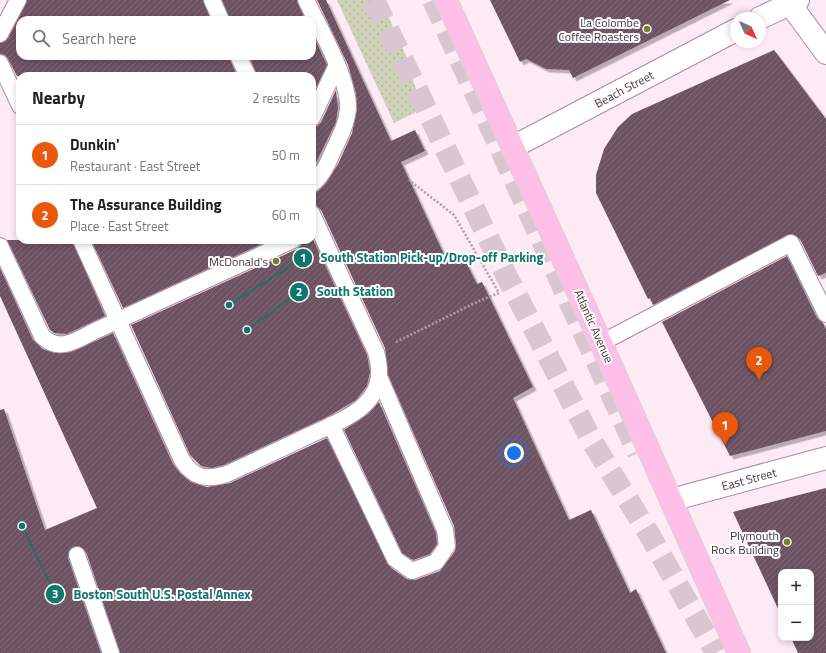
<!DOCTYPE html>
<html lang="en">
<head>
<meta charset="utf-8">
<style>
  :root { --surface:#fff; --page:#f6f6f6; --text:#202124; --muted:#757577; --line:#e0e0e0; --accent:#ea580c }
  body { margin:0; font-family:"Titillium Web",sans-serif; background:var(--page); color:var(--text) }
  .controls { position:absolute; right:12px; bottom:12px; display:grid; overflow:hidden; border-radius:8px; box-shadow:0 2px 6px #0003 }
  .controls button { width:36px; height:36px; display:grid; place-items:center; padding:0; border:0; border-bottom:1px solid var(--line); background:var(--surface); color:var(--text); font:20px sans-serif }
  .compass { position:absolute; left:730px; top:12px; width:36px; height:36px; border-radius:50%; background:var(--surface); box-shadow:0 2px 6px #0003; rotate:135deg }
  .you { position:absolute; left:514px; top:453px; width:14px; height:14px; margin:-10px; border:3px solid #fff; border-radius:50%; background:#1a73e8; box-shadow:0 0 0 6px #1a73e833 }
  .badge { display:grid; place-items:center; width:26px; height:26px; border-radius:50%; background:var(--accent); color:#fff; font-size:13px; font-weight:700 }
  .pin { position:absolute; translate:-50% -33px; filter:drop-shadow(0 1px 2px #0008) }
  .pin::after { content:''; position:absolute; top:21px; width:14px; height:12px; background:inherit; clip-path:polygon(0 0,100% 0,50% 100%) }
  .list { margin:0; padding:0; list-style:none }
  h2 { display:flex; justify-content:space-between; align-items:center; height:52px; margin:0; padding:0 16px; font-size:17px }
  h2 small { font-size:13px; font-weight:400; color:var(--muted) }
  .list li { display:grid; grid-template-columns:26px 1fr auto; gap:12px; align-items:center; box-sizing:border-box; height:60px; padding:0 16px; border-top:1px solid var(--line) }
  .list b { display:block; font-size:15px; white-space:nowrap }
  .list p { margin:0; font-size:13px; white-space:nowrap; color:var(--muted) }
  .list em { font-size:13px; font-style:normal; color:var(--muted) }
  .icon { flex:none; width:22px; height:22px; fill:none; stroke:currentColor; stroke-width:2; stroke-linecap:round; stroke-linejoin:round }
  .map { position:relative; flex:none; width:826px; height:653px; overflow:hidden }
  .search { position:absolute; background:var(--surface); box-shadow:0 2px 6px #0003; left:16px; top:16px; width:300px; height:44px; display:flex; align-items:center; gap:10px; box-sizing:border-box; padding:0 14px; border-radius:12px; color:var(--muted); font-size:15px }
  .panel { position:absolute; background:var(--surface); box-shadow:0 2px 6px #0003; left:16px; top:72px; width:300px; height:172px; border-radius:12px }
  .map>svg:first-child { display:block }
  .grass { fill:url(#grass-dots) }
  .building { fill:url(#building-hatch); filter:url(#shadow) }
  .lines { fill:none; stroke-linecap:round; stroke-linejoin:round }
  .highway-tunnel { stroke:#d9c6d0; stroke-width:22; stroke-dasharray:22 11; stroke-linecap:butt }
  .lane-casing { stroke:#aa8c9e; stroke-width:18 }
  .street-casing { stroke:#aa8c9e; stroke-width:24 }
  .secondary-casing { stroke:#aa8c9e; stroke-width:24 }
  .primary-casing { stroke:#d6d3d5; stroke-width:24 }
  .path { stroke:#ae9da7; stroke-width:2.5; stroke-dasharray:2 2; stroke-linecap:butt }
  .lane { stroke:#fff; stroke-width:16 }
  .street { stroke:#fff; stroke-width:22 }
  .secondary { stroke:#fff; stroke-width:22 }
  .primary { stroke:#fdbfe6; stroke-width:22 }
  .poi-dot { fill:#7c7f28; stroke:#fefefe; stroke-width:1.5 }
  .labels { text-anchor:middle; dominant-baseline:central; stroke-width:4; stroke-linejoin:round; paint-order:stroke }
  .poi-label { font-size:12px; fill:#43363e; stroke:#fefefe; text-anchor:end }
  .street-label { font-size:12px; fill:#43363e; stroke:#fefefe }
  .leader { fill:none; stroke:#0f766e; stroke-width:1.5 }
  .callout-dot { fill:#0f766e; stroke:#fefefe; stroke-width:1.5 }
  .mark-label { font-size:12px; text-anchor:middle; font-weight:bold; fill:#fff }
  .callout-label { font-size:13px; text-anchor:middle; font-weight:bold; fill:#0f766e; stroke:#fefefe; stroke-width:4; stroke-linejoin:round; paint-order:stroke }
</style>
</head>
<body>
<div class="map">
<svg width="826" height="653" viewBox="0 0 826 653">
  <defs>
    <pattern id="grass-dots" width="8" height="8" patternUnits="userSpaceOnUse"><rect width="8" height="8" fill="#cfd1b9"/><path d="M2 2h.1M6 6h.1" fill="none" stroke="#b3b4a0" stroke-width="1.8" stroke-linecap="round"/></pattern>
    <pattern id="building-hatch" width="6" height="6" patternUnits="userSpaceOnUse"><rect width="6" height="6" fill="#6d5262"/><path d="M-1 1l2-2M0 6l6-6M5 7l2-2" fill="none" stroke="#7f6976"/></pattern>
    <filter id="shadow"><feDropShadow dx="3.5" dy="3.5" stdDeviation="0" flood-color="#0004"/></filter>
  </defs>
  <rect width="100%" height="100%" fill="#feeaf5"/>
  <polygon class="grass" points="337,0 381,0 406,56 422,109 394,123"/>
  <g class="building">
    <polygon points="27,0 203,0 211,20 20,20 20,56 229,56 237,76 17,76 8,59 5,55 0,54 0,43 8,38"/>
    <polygon points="222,0 297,0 305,20 230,20"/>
    <polygon points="317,0 326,0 391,141 415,130 425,151 401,162 448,263 463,256 477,284 482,282 533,387 513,398 569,520 591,510 630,593 636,589 666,653 120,653 86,552 78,546 70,549 68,558 101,653 0,653 0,410 4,409 45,530 97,508 0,296 0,268 33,340 43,349 55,353 71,352 113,333 173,464 180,473 191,482 207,487 230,483 327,438 390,567 407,579 415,580 440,571 455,551 456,545 454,526 388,375 385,348 321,210 317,206 312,205 312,193 318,191 326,183 338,164 352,133 357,109 356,94 348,65"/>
    <polygon points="490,0 730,0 573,78 569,70 546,69 526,59 520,62"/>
    <polygon points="312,33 327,65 312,96 312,76 257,76 249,56 312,56"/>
    <polygon points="774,50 826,119 826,273 818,276 800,239 791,234 653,305 650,298 648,299 596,193 596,175 604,149 618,127 632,114"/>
    <polygon points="336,90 338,108 336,122 312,171 312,127 317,126 321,122"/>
    <polygon points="312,237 367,355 370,372 367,386 356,400 329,416 224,465 212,468 201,466 190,455 131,325 297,249 301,245 302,240 312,240"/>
    <polygon points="7,240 72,240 105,316 67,334 54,333 50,330"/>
    <polygon points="91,240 270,240 123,308"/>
    <polygon points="787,256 817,318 823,323 826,329 826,431 730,456 662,322"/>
    <polygon points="379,402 436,533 437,544 430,554 413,560 402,553 344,430 368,414"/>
    <polygon points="826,488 826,653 798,653 791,638 811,638 811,572 781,572 781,615 733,512"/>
  </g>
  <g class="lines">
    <g class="highway-tunnel">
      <polyline points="374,0 507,277 551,362 593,443 649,534 716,653"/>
      <polyline points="433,0 638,453"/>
    </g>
    <g class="lane-casing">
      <g id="lane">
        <polyline points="212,0 221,20"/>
        <path d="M306,0C319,27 349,79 348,108C347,123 340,137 333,151C328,163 323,175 312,184"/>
        <polyline points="0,34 18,0"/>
        <polyline points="238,56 248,76"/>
        <polyline points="0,63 20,106"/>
        <polyline points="312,118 337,65"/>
        <path d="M81,240L182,460C194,479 207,480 227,474C255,461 283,448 310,435C329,426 354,417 368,401C381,386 381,370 376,352L312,214"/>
        <path d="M0,246L42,336C60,354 78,339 97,330L293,240"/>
        <polyline points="601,343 791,243 826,314"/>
        <polyline points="331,425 395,559 412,571 436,562 447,546 445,530 380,379"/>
        <polyline points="77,555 111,653"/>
      </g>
    </g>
    <g class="street-casing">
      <g id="street">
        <polyline points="760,18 798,0"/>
        <polyline points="513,147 736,30"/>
        <polyline points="671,500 826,458"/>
      </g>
    </g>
    <g class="secondary-casing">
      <polyline id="secondary" points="787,0 826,53"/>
    </g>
    <g class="primary-casing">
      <polyline id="primary" points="446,0 601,343 739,653"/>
    </g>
    <polyline class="path" points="396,342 479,301 499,293 454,215 409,180"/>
    <use href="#lane" class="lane"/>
    <use href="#street" class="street"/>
    <use href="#secondary" class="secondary"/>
    <use href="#primary" class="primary"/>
  </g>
  <g class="poi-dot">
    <circle cx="647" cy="29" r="4"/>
    <circle cx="276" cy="261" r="4"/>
    <circle cx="787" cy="542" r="4"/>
  </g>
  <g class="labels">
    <g class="poi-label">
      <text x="639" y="22">La Colombe<tspan x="639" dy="14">Coffee Roasters</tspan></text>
      <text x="268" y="261">McDonald's</text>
      <text x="779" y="535">Plymouth<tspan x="779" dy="14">Rock Building</tspan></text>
    </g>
    <g class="street-label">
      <text transform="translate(624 89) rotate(-28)">Beach Street</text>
      <text transform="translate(594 326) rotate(66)">Atlantic Avenue</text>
      <text transform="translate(749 479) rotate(-15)">East Street</text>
    </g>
  </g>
  <path class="leader" d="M229 305L303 258M247 330L299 292M22 526L55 594"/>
  <g class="callout-dot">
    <circle cx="229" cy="305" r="4"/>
    <circle cx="247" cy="330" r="4"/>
    <circle cx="22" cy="526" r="4"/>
    <circle cx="303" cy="258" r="10"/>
    <circle cx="299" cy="292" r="10"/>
    <circle cx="55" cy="594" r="10"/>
  </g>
  <g class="mark-label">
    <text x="303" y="262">1</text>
    <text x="299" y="296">2</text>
    <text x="55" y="598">3</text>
  </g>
  <g class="callout-label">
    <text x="432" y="262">South Station Pick-up/Drop-off Parking</text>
    <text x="355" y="296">South Station</text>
    <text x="162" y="599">Boston South U.S. Postal Annex</text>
  </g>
</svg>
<div class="controls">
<button>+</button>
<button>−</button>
</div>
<svg class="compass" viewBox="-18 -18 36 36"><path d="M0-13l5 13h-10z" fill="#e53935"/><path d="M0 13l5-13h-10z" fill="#757577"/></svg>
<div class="you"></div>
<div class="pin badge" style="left:725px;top:445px">1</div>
<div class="pin badge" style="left:759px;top:380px">2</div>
<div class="search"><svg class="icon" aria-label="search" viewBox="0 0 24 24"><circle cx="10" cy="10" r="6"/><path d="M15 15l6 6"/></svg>Search here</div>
<section class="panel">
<h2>Nearby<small>2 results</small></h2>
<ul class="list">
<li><span class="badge">1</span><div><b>Dunkin'</b><p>Restaurant · East Street</p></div><em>50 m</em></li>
<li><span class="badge">2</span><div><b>The Assurance Building</b><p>Place · East Street</p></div><em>60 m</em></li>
</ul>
</section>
</div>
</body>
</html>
